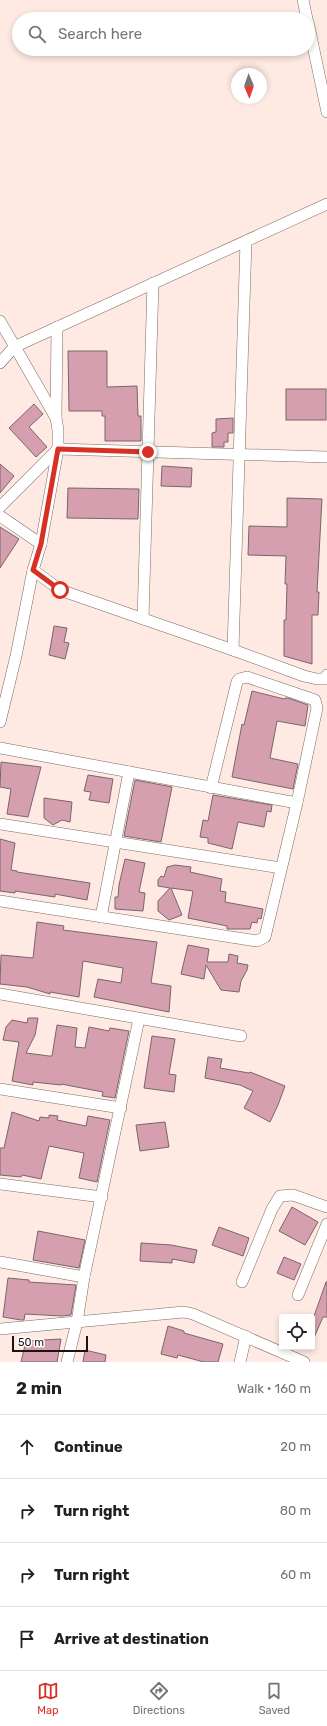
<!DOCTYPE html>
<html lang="en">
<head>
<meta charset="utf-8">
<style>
  :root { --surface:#fff; --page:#f2f2f2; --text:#202124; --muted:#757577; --line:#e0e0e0; --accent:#d93025 }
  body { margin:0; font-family:Rubik,sans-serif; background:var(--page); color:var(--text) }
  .controls { position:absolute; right:12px; bottom:12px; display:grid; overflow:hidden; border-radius:4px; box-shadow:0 2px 6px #0003 }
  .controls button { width:36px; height:36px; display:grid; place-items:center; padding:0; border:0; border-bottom:1px solid var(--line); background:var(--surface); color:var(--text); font:20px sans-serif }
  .compass { position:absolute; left:231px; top:68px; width:36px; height:36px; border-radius:50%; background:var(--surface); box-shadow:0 2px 6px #0003; rotate:178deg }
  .scale { position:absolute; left:12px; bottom:10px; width:76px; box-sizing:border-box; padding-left:4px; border:2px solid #1a1411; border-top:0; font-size:11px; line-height:14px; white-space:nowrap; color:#1a1411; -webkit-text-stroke:3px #fff; paint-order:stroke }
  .stop { position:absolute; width:12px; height:12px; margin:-9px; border:3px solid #d93025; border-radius:50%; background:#fff }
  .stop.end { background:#d93025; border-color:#fff; box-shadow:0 1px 4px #0008 }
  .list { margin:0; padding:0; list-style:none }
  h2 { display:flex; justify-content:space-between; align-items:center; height:52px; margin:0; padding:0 16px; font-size:17px }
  h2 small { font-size:13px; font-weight:400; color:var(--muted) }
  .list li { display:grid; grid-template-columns:26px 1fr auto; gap:12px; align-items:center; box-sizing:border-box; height:64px; padding:0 16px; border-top:1px solid var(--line) }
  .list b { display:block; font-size:15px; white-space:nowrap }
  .list em { font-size:13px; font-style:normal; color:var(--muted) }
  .icon { flex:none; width:22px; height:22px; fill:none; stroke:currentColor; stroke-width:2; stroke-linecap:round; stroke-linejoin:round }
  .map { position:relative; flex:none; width:327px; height:1362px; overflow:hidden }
  .search { position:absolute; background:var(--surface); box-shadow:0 2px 6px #0003; left:12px; right:12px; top:12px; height:44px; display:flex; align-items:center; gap:10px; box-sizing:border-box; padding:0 14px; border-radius:22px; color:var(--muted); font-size:15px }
  .sheet { height:308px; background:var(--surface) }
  nav { display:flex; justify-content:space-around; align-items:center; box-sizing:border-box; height:56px; border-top:1px solid var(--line); background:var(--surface); font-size:11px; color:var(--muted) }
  nav a { display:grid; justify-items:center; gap:2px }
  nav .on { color:var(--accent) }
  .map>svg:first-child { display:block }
  .building { fill:#d69faf; stroke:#78666b }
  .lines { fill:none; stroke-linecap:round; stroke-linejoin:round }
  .minor-casing { stroke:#7b6b64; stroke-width:12 }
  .minor { stroke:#fff; stroke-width:11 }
  .route { stroke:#d93025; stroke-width:5 }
</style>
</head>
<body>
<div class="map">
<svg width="327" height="1362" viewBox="0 0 327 1362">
  <rect width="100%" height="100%" fill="#feeae3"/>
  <g class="building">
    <polygon points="68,351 107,351 107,387 137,386 138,416 141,416 141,441 105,441 105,416 102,416 102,411 69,411"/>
    <rect x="286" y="389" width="40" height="31"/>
    <polygon points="34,404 43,414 29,427 47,447 36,457 9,428"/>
    <polygon points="233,418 233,433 228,433 228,442 224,442 224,447 212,447 212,433 216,432 216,419"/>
    <polygon points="0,464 14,476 0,493"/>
    <polygon points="162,466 192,468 191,487 161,486"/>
    <polygon points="68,488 139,489 138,519 67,518"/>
    <polygon points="287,498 322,499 317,592 319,592 318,615 312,615 312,664 284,656 284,620 286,620 287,584 285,584 286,556 248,555 249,526 287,527"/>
    <polygon points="0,527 19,539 0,568"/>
    <polygon points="54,626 67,628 64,642 69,643 65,659 49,655"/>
    <polygon points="252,691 284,699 285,698 288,698 308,705 305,726 277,721 270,758 298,764 293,789 232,777 242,724 244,725"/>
    <polygon points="1,762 41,767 28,817 7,814 11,789 0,787"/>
    <polygon points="88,775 113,779 109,803 89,800 91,792 84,791"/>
    <polygon points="135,780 172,787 161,842 124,836"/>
    <polygon points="213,795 272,805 271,812 267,811 264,827 238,822 232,849 208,843 208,838 200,837 203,820 208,821"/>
    <polygon points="44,798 72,802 70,822 62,820 53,825 44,818"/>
    <polygon points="0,839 15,843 11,870 17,871 17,872 90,883 87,900 55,894 55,897 15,891 15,893 0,891"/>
    <polygon points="125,859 145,863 139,892 145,893 143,911 115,909 115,897 118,897 119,885"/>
    <polygon points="175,865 191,867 190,872 222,879 220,891 226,892 225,902 263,909 261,919 258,918 257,923 252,922 250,929 227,929 227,926 188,918 193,891 171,888 182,915 169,920 158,911 158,901 170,888 158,886 158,880 161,876 164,877 167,867"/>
    <polygon points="37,922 64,926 63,930 157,942 151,983 171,986 169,1012 94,997 98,979 121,983 123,968 83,961 79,997 50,992 50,994 27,987 0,984 1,955 33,958"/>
    <polygon points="188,945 209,949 207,962 228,962 229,954 238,956 237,963 248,965 247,970 241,981 239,992 221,990 206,965 204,979 181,974"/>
    <polygon points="28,1018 38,1018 35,1035 26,1053 49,1056 52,1056 57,1025 77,1028 75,1047 85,1048 89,1027 109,1031 110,1028 129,1031 115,1098 102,1096 103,1092 61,1084 61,1085 33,1082 33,1085 12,1081 19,1042 3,1040 6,1027 12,1020 27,1023"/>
    <polygon points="152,1036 175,1039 169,1074 176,1075 174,1092 144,1088"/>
    <polygon points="208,1057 222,1059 220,1068 249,1073 250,1072 285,1086 278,1105 270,1122 244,1108 253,1091 240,1085 205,1078"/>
    <polygon points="12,1112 39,1121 40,1117 49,1118 49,1115 58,1116 57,1120 86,1126 88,1116 110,1120 97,1182 79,1178 84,1153 49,1146 41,1179 22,1175 21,1177 0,1175 0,1148 4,1148"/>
    <polygon points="165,1122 169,1147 140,1151 136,1125"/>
    <polygon points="292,1207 318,1222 305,1245 279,1231"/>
    <polygon points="219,1227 249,1238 243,1256 212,1245"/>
    <polygon points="38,1231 85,1240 79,1268 33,1260"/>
    <polygon points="141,1243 171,1245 197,1250 194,1263 172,1259 172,1263 140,1261"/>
    <polygon points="284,1257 301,1264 294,1280 277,1273"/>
    <polygon points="8,1278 29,1280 29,1282 76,1285 71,1315 62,1316 25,1314 24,1320 21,1320 3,1317"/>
    <polygon points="326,1282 327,1282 327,1317 323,1317 312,1342 312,1322"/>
    <polygon points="168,1326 184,1331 184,1333 223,1344 218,1362 204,1362 178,1355 177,1358 161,1354"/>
    <polygon points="61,1339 57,1362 21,1362 26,1341"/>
    <polygon points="85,1350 106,1355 105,1362 83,1362"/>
  </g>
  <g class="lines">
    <g class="minor-casing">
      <g id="minor">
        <polyline points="303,0 307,19"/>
        <polyline points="308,22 327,112"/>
        <polyline points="0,321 56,418 58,430 58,449 41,544 33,570 16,656 0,722"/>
        <polyline points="0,363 14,347 327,204"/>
        <polyline points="56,417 57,327"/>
        <polyline points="0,507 58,449 327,457"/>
        <polyline points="0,516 41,544"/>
        <polyline points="33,570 60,590 233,650 304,676 317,679 324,679 327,675"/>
        <polyline points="143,619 153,283"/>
        <polyline points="233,650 246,241"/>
        <polyline points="0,748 297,803"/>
        <polyline points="0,824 281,868"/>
        <polyline points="0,901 257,941 265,937 297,803 317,708 315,700 247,677 239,679 237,682 211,788"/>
        <polyline points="101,917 129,772"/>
        <polyline points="0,994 241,1036"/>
        <polyline points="0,1089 121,1108"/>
        <polyline points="0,1184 102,1197"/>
        <polyline points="0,1262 84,1277 77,1322 67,1362"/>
        <polyline points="84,1277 139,1019"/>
        <polyline points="242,1282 272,1209 280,1196 293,1195 327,1207"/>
        <polyline points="298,1295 327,1224"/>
        <polyline points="0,1329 184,1312 193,1314 304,1362"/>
        <polyline points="240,1362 246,1336"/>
      </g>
    </g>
    <use href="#minor" class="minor"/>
  </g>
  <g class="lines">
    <polyline class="route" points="60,590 33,570 41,544 58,449 148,452"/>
  </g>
</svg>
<div class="controls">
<button><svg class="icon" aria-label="locate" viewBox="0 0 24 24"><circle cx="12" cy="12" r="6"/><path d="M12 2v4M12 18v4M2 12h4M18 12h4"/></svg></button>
</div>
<svg class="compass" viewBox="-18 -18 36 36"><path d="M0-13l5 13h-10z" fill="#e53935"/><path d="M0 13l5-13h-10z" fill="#757577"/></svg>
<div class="scale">50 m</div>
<div class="stop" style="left:60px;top:590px"></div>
<div class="stop end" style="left:148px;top:452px"></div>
<div class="search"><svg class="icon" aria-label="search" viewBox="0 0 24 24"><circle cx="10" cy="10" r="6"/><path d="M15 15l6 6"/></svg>Search here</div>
</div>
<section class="sheet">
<h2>2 min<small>Walk · 160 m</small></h2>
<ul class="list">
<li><svg class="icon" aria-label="ahead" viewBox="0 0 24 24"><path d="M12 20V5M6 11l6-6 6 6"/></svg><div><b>Continue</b></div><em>20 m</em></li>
<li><svg class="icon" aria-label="right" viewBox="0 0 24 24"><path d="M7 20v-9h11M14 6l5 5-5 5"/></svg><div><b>Turn right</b></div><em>80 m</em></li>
<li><svg class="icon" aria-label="right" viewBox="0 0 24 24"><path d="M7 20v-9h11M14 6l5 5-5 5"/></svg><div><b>Turn right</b></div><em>60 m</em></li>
<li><svg class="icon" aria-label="arrive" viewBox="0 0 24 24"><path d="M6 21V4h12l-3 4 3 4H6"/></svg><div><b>Arrive at destination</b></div></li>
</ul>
</section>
<nav>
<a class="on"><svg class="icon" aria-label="map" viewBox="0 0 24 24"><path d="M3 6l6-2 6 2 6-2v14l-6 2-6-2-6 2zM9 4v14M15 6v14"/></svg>Map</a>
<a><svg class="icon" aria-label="directions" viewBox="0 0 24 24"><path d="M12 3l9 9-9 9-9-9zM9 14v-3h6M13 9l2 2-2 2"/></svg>Directions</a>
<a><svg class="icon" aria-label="saved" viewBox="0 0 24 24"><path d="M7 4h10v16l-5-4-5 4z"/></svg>Saved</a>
</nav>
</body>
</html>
